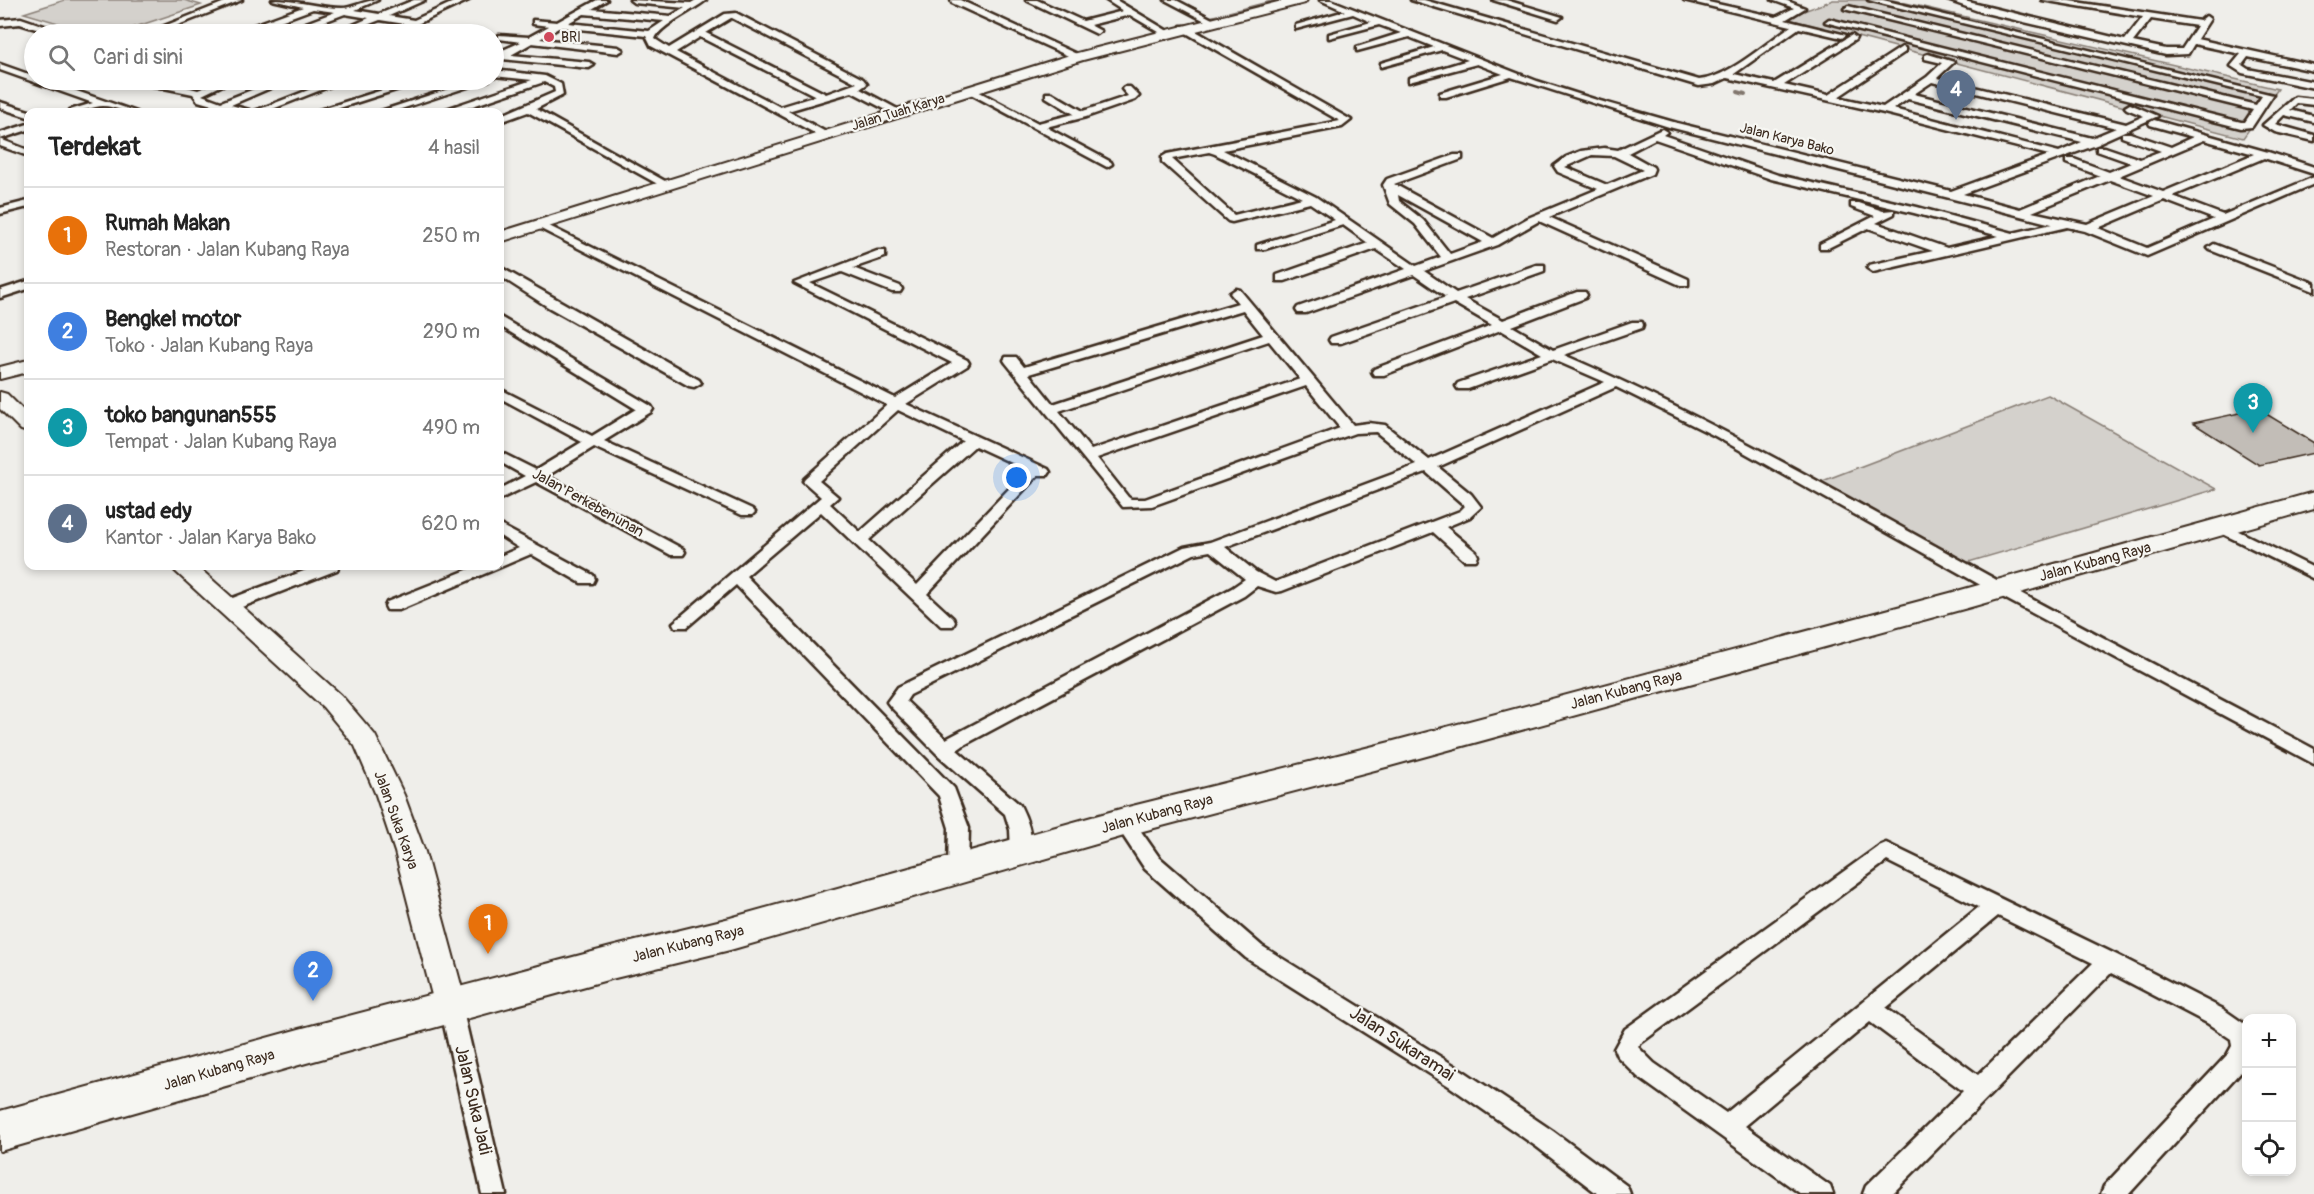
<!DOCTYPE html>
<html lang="id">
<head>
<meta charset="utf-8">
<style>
  :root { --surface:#fff; --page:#f2f2f2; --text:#222; --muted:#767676; --line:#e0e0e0; --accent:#d93025 }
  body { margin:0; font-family:Pangolin,sans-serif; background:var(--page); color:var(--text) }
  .controls { position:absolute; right:18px; bottom:18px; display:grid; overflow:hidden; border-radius:12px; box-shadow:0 3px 9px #0003 }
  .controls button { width:54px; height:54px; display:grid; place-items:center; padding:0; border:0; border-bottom:2px solid var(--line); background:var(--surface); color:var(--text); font:30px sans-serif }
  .you { position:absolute; left:1017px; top:478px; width:21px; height:21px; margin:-15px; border:4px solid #fff; border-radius:50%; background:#1a73e8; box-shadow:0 0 0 9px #1a73e833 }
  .badge { display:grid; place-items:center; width:39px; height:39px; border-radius:50%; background:var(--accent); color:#fff; font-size:20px; font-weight:700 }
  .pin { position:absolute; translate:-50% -50px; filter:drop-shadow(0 2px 3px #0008) }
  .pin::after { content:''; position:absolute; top:32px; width:21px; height:18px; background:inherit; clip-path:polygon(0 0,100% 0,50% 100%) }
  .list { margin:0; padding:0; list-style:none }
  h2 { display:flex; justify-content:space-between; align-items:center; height:78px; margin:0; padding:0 24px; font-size:26px }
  h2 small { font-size:20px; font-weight:400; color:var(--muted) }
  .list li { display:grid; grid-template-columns:39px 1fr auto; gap:18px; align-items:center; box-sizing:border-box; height:96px; padding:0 24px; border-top:2px solid var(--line) }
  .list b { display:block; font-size:22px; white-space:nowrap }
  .list p { margin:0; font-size:20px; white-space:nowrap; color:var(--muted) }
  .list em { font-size:20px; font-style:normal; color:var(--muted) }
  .icon { flex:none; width:33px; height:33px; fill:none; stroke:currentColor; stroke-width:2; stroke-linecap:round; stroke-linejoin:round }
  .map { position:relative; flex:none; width:2314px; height:1194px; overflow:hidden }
  .search { position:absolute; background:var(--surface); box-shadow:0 3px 9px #0003; left:24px; top:24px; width:480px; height:66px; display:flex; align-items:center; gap:15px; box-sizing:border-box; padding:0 21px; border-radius:33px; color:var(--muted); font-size:22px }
  .panel { position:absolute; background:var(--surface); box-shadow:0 3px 9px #0003; left:24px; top:108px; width:480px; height:462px; border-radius:12px }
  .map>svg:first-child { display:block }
  .green { fill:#d4d1cc; stroke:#887e75; stroke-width:1.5 }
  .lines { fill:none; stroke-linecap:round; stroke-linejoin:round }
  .stream { stroke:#81766d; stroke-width:4 }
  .building { fill:#c2bdb7; stroke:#3b2a1e; stroke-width:1.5 }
  .street-casing { stroke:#3b2a1e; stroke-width:5 }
  .secondary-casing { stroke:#3b2a1e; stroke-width:4 }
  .highway-casing { stroke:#3b2a1e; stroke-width:4 }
  .street { fill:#f6f6f2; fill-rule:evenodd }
  .secondary { fill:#f6f6f2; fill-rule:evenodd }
  .highway { fill:#f6f6f2; fill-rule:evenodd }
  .poi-dot { fill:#d1495b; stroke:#f6f6f2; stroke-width:2 }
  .labels { text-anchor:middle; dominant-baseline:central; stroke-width:4.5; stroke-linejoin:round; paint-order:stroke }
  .far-poi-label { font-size:14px; fill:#3b2a1e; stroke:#f6f6f2; text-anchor:start }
  .far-street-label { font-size:14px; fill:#3b2a1e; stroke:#f6f6f2 }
  .street-label { font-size:15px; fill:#3b2a1e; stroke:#f6f6f2 }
  .near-street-label { font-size:18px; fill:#3b2a1e; stroke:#f6f6f2 }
</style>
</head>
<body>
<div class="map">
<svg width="2314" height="1194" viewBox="0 0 2314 1194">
  <rect width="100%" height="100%" fill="#efeeea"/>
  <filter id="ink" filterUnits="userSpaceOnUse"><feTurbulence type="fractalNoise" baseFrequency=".0167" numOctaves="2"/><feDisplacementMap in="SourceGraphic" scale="12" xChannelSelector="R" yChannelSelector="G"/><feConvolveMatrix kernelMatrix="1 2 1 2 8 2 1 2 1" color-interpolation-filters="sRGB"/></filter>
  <g filter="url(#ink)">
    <g class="green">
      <polygon points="65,0 184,0 201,5 114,34 95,34 24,13"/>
      <polygon points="1833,0 1893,0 2278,89 2243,138 1785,18"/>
      <polygon points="2048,395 2216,489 1962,564 1820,482"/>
    </g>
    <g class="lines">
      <g class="stream">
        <polyline points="1192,8 1211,18 1280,0"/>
        <polyline points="1738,92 1745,94"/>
      </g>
    </g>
    <polygon class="building" points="2258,409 2314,443 2314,453 2259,465 2193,423"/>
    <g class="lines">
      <g class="street-casing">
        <g id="street">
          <polygon points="230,0 242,0 155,34 144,34"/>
          <path d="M272,0C296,0 319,8 342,8C353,8 365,0 378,0L355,10L379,14L414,0H425L389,16L414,20L458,0H469L396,34H386L405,24L380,20L344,34H333L369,18L345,14L292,34H281L282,32L335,12L313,9L245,34H234L235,32L303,7Z"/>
          <path d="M597,0H607L592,9L671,16L685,8L634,3L630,0L691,3L696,0H706C695,10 660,25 655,39L669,48L725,14L736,13L863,79L867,84L860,89L903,112L894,114L852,92L788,111L831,135L822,137L651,46L646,36L560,27L540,39L618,47L623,50L618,53L532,43L511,55L589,62L594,65L589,68L502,59L494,63V54L521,42L499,39V35L529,37L549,26L533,24V20L557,22ZM584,14L664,21L649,31L568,23ZM731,18H732L857,83L826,94L706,33ZM700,37L816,96L780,107L676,52Z"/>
          <polygon points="951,0 960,0 1083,57 1075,59 952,3"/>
          <polygon points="1026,0 1037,0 1083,21 1123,11 1106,0 1116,0 1171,33 1164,35 1130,15 1090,25 1101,31 1097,34"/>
          <polygon points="1165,0 1176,0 1216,21 1209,23"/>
          <path d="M1320,0H1331L1537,81L1600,101L1677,123L1951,191L2049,155L1884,113L1727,78L1714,84L1699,86L1411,0H1424L1699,80C1728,78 1766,43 1791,26L1684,0H1699L1776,17L1794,8L1772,0H1785L1805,8L1785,20L1846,35L1842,38L1799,28L1734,74L1774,83L1852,35L1856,38L1855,40L1784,85L1828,95L1902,47L1905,48V52L1838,97L1883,107L1927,77L1942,63L1925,59V55L1928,54L1954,62L1937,78L2126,124L2144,116L2127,109L2125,107L2130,104L2158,116L2100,142L2099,144L1963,194L2020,209L2100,176L2066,163V159H2074L2109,172L2131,163L2097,151V147H2105L2140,159L2161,151L2122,137V133H2130L2171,147L2193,137L2150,125L2149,123L2154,120L2268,152L2314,167V174L2264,158L2173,196L2223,215L2314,177V184L2147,256L2085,231L2067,227L1873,272L1867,268L1869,265L1933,251L1868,228L1828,248H1820V244L1875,216L1851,207V203H1859L1883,211L1894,210V214L1876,223L1947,248L1999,236L1914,213L1771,179L1655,139L1628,153L1653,167L1654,169L1652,174L1549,217L1688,279V285H1680L1539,221L1497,245L1424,271L1456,293L1536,265H1544V271L1465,299L1503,320L1577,292H1585L1587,295L1585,298L1512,326L1553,350L1632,322H1642L1643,325L1642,328L1564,355C1703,415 1834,490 1966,563C2081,627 2198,687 2314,749V764L1993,592L1715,436L1616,387L1438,467L1471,494L1481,507L1470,517L1446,527L1476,552L1478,556L1476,560H1464L1433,532L1282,591L1276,592L1257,586L1244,596L964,745L957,750L1020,805C1027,819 1036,841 1028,855L1021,858L1014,855L1011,850L1010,830L1005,814L938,755L890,706L887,702L898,687L1184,547L1210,542L1417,465L1376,432L1355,433L1152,506L1123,507L1006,363L1004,360L1006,357H1016L1024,367L1238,303L1230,293L1236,289L1240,290L1353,425L1368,423L1385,425L1429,460L1605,382L1552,359L1468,389H1458L1456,386L1458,383L1542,354L1501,330L1384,375H1374L1372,372L1374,369L1492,325L1454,303L1341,343H1331L1329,340L1331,337L1446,297L1414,275L1306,313H1298L1296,310L1298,307L1406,269L1376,249L1285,281H1277V275L1368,243L1343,225L1265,249H1257V245L1335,220L1310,203L1232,222L1228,221L1162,162V157L1167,154L1340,121L1181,30V26H1187L1351,120L1342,127L1223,150L1316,197L1416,266L1441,257L1415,224L1390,204L1383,185L1387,179L1454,155H1462V159L1394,184L1493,238L1528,218L1598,189L1558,172L1554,166L1566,157L1581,151L1604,148L1618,150L1662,129L1667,132L1663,135L1778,175L1917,207L2013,233L2052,224L1669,127L1511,77L1446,97H1440V93L1503,74L1477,64L1409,82V78L1468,60L1442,50L1381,67V63L1434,47L1409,37L1357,51V47L1401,33L1379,25L1329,38V34L1371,22L1353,14L1296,29V25L1345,11ZM1932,82L2116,128L2092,138L1914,94ZM1908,99L2082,142L2059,152L1893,109ZM2204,140L2254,154L2163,192L2119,176ZM1209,152L1215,154L1302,198L1234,215L1172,159ZM1592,155L1614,156L1643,170L1607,185L1565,167ZM2110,180L2154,196L2087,224L2032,212ZM1398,195L1483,242L1450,254L1423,220L1399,201ZM2164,200L2214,219L2147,248L2098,228ZM1243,310L1263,335L1053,404L1029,374ZM1269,341L1300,379L1091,450L1059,411ZM1306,386L1340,428L1145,499H1131L1128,497L1097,458ZM1426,472L1465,506L1460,511L1275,582L1256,572L1225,547ZM1210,551L1245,579L1232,588L946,739L906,701L910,695L1194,554Z"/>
          <polygon points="1493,0 1506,0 1562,17 1558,20"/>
          <polygon points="1868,0 1883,0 2273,95 2252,127 2241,128 1825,22 1829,19 2241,122 2245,122 2253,110 1844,9 1848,6 2256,105 2262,96"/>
          <path d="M1947,0H1960L2125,40L2143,17L2042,0H2063L2200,21L2206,16L2210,19L2197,39L2314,65V71L2248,57L2242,65L2248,69L2314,82V88L2242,73L2231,66L2241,54L2194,44L2188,54L2166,55L1981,12ZM2151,19L2197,26L2182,49H2166L2133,42Z"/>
          <polygon points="21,18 62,32 63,34 52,34 20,24 0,26 0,20"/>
          <path d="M0,64L34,76V80H45L137,112C123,113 115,106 103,106C94,106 82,112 69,112L70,110L93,103L0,70Z"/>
          <polygon points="494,70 545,76 561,84 563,95 536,109 672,185 667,188 663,187 528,112 500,122 500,116 555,92 554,87 544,82 455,112 442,112 443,110 532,80 494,76"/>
          <polygon points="125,80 165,81 198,90 222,80 233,80 202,95 221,102 277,80 289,80 231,105 249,110 250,112 236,112 198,101 193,94"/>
          <polygon points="334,80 346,80 265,112 252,112"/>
          <polygon points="414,80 427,80 327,112 313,112"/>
          <polygon points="476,80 489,80 392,112 378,112"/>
          <polygon points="970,87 1038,123 1074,114 1046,97 1046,93 1052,93 1083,111 1128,96 1122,89 1124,87 1130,87 1139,96 1135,100 1086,117 1046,127 1111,162 1112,164 1107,167 967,92 965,90"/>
          <polygon points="2295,97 2314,99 2314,105 2297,103 2290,110 2314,116 2314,122 2284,115 2275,124 2314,135 2314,141 2275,132 2263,125"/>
          <polygon points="0,102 32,112 28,112 28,117 0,108"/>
          <polygon points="28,124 28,130 0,139 28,150 28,156 0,146 0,133"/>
          <polygon points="28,201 28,207 0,214 0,208"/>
          <path d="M539,221L895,398L952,363L794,283L877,251H885V257L853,268L900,286L902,289L900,292H892L842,272L810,283L967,360L969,363L967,366L906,404L1048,469L1050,472L1048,475H1038L927,594L953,618L955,622L953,626H941L821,512L746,576L954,788L969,828L968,868L965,874L958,876L951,874L948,868L949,828L939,796L736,585L687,627H675L673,623L821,497L803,481L805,478L887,405L535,226V222ZM898,410L963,441L860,532L830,504L838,497L819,481ZM975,446L1027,470L917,585L869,540Z"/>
          <polygon points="2214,244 2314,283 2314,291 2210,250 2208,248"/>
          <polygon points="500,267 699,380 701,383 694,387 689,386 548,307 500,276"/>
          <polygon points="28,281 28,289 0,298 0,290"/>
          <polygon points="500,317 651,406 653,409 651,412 604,441 752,509 755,512 752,515 742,515 594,447 547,476 683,549 685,552 683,555 671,555 536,482 500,499 500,489 525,476 500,462 500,452 536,470 582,442 500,398 500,389 592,436 636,409 500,326"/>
          <polygon points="2220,522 2314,568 2314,579 2215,530 2212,527"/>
          <polygon points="500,525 593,575 595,579 593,583 581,583 531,554 399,610 387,610 385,606 387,602 477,566 500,566 500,556 519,548 500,536"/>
          <polygon points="317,566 339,566 337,570 234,610 222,610 220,606 222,602"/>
          <polygon points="1124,815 1131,817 1159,857 1262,946 1465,1072 1553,1131 1627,1186 1630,1194 1598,1194 1537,1147 1449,1086 1246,958 1145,869 1114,822 1117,817"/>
          <path d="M1886,843L2117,955L2223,1009L2246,1025V1063L2243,1069L2129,1194H2101L2104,1186L2227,1055L2232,1046L2231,1039L2207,1023L2111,973L1892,1194H1863L1866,1186L1963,1091L1870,1022L1745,1126L1830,1186L1833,1194H1801L1638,1077L1617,1056L1614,1049L1625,1029L1879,846ZM1887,861L1979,907L1726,1113L1654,1063L1638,1047L1641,1043ZM1998,916L2093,963L1978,1075L1886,1008Z"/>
          <polygon points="451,998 459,1000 462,1007 506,1194 482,1194 440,1007 443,1000"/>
        </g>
      </g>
      <g class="secondary-casing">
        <g id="secondary">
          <polygon points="1286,0 1307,0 1305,3 1083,60 500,242 500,232 1073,54"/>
          <polygon points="28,360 28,372 0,379 0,367"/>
          <polygon points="0,392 7,394 28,415 28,432 21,430 0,409"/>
          <polygon points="172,566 197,566 341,695 375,735 404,795 425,852 467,1007 462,1017 451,1021 440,1017 435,1007 395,852 376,795 355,746 323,707 175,571"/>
        </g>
      </g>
      <g class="highway-casing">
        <polygon id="highway" points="2314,492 2314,509 1971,607 1390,766 1124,836 730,950 611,979 299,1065 0,1151 0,1111 299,1029 611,947 730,918 1124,808 1390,742 1950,593"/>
      </g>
      <use href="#street" class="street"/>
      <use href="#secondary" class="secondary"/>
      <use href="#highway" class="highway"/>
    </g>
  </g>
  <circle class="poi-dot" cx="549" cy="37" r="6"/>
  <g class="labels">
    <g class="far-poi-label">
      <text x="561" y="37">BRI</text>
    </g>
    <g class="far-street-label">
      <text transform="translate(898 112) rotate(-17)">Jalan Tuah Karya</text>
      <text transform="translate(1787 139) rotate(14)">Jalan Karya Bako</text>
    </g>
    <g class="street-label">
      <text transform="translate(588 503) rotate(29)">Jalan Perkebenunan</text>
      <text transform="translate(2095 562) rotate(-15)">Jalan Kubang Raya</text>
      <text transform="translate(1626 690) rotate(-15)">Jalan Kubang Raya</text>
      <text transform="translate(1157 814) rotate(-15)">Jalan Kubang Raya</text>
      <text transform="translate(396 820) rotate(70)">Jalan Suka Karya</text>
      <text transform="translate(688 944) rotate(-14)">Jalan Kubang Raya</text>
      <text transform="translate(219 1070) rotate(-16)">Jalan Kubang Raya</text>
    </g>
    <g class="near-street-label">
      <text transform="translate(1402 1044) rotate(33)">Jalan Sukaramai</text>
      <text transform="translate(473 1100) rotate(77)">Jalan Suka Jadi</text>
    </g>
  </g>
</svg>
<div class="controls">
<button>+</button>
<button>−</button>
<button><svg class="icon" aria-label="locate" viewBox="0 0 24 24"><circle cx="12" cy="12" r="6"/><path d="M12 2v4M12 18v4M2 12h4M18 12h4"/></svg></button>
</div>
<div class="you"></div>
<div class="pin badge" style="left:488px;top:954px;background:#e8710a">1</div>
<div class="pin badge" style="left:313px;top:1001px;background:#3f7fe0">2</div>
<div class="pin badge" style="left:2253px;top:433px;background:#0f9aa8">3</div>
<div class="pin badge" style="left:1956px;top:120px;background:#5c6f8a">4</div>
<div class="search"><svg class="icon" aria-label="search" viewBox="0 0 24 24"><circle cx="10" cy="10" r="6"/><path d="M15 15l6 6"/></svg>Cari di sini</div>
<section class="panel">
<h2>Terdekat<small>4 hasil</small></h2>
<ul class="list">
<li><span class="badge" style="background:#e8710a">1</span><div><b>Rumah Makan</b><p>Restoran · Jalan Kubang Raya</p></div><em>250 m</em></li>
<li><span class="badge" style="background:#3f7fe0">2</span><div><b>Bengkel motor</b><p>Toko · Jalan Kubang Raya</p></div><em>290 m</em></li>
<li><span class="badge" style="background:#0f9aa8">3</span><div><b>toko bangunan555</b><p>Tempat · Jalan Kubang Raya</p></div><em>490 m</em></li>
<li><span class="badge" style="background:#5c6f8a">4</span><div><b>ustad edy</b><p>Kantor · Jalan Karya Bako</p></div><em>620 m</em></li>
</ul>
</section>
</div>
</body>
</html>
